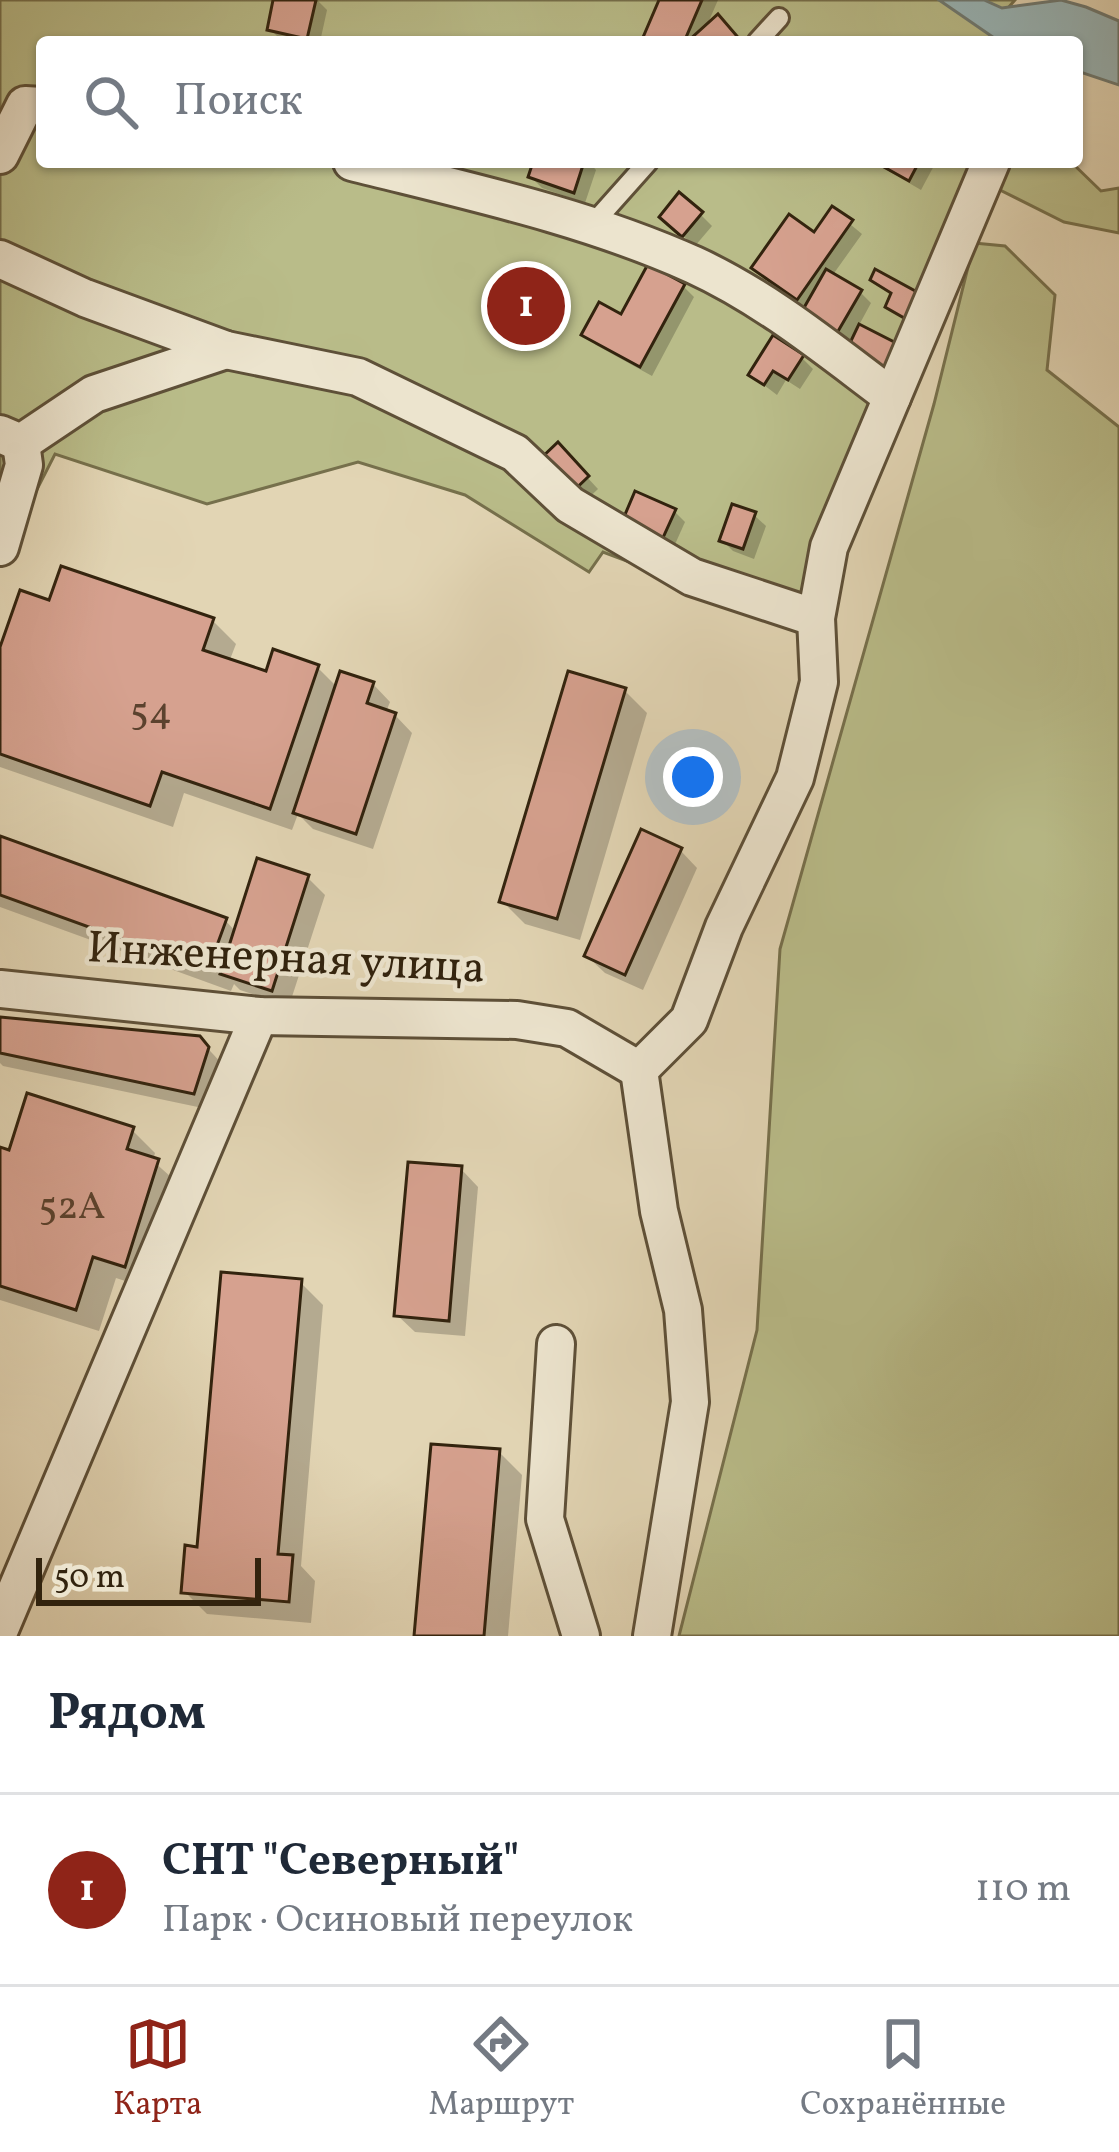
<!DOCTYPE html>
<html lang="ru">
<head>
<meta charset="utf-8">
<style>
  :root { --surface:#fff; --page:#f6f6f7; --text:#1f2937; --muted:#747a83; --line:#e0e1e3; --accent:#8f2418 }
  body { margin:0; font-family:Vollkorn,serif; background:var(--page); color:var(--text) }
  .scale { position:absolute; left:36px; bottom:30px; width:225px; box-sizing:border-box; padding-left:12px; border:6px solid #32230e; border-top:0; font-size:33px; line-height:42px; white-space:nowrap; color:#32230e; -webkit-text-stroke:9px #ece4ce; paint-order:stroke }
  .you { position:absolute; left:693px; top:777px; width:42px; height:42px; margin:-30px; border:9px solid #fff; border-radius:50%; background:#1a73e8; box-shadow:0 0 0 18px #1a73e833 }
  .badge { display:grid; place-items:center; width:78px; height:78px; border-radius:50%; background:var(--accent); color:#fff; font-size:39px; font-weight:700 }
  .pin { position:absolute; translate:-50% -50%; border:6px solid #fff; box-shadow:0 3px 12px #0006 }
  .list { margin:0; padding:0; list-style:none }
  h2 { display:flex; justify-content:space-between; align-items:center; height:156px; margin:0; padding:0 48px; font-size:51px }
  h2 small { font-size:39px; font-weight:400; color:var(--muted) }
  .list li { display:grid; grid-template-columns:78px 1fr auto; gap:36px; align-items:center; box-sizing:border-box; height:192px; padding:0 48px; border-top:3px solid var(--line) }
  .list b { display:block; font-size:45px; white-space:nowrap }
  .list p { margin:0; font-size:39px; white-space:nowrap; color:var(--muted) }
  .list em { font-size:39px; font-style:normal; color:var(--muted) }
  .icon { flex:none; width:66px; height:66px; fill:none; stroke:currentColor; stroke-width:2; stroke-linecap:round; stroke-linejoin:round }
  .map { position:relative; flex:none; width:1119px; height:1636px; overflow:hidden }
  .search { position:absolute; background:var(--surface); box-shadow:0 3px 9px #0004; left:36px; right:36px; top:36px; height:132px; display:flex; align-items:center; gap:30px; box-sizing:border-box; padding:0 42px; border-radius:12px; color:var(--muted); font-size:45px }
  .sheet { height:348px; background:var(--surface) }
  nav { display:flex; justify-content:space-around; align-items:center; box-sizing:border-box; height:168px; border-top:3px solid var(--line); background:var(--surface); font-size:33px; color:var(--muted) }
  nav a { display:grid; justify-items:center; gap:6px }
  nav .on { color:var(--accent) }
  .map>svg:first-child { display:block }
  .green { fill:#b9bc89; stroke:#76704c; stroke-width:3 }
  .water { fill:#99b6b8; stroke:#707b74; stroke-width:3 }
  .shadow { fill:#0003 }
  .building { fill:#d6a18f; stroke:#32230e; stroke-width:3 }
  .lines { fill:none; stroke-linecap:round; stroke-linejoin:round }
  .service-casing { stroke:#5e5038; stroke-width:24 }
  .minor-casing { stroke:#5e5038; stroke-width:42 }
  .service { stroke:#ece4ce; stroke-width:18 }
  .minor { stroke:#ece4ce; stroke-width:36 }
  .labels { text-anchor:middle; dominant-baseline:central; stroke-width:9; stroke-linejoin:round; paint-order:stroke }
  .number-label { font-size:39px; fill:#5b422e }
  .street-label { font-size:45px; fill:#32230e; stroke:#ece4ce }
</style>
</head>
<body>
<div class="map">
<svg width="1119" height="1636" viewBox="0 0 1119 1636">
  <rect width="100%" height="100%" fill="#e2d5b4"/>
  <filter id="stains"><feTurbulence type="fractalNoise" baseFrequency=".00167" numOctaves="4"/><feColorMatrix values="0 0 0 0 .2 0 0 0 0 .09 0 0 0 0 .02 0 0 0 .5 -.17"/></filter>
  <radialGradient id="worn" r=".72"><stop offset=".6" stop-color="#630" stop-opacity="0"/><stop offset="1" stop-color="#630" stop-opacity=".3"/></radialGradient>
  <g class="green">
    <polygon points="0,0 1015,0 1000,17 987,42 42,42 42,162 1000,162 803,610 688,584 603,552 589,572 465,495 358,462 207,504 55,454 0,562"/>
    <polygon points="1007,162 1071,162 1101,191 1119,188 1119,233 1064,222 998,189"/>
    <polygon points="974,243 1005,246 1055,295 1047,370 1119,427 1119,1636 679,1636 757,1330 780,949 934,404"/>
  </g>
  <polygon class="water" points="939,0 984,0 1002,8 1061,0 1086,7 1119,21 1119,85 1077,71 1077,42 1000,42"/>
  <g class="shadow">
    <polygon points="276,0 317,0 327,10 320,42 281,40 270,29"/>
    <polygon points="662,0 718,0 705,30 740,42 645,42"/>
    <polygon points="536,162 589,162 596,170 585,203 542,188 531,177"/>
    <polygon points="873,162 936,162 921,190"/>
    <polygon points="833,210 862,234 832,276 860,292 871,303 858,327 898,377 863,357 816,323 807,308 754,267 815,236"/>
    <polygon points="701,215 712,226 695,246 674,228"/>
    <polygon points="683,286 694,297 652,376 596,345 584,334 622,318"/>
    <polygon points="802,358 813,369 800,389 786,380 777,395 751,375"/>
    <polygon points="558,446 598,489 581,505"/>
    <polygon points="674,511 685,522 672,551 636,535"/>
    <polygon points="754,515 766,526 754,559 733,551 722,540"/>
    <polygon points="51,604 213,621 236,644 229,662 267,675 317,667 337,687 373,684 390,702 386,712 395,715 412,733 373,849 313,829 298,814 292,830 184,793 173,827 0,767 0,656"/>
    <polygon points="624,690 647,713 580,940 525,924 502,901"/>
    <polygon points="0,839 225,920 236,932 308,878 325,895 289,1006 240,990 234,984 231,991 0,907"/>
    <polygon points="680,850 697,868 643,990 605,973 587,956"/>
    <polygon points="0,1020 199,1039 225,1067 212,1110 3,1066 0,1063"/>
    <polygon points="132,1130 155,1153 153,1161 180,1185 147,1288 116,1278 99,1331 0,1300 0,1150 11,1153"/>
    <polygon points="461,1169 478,1187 465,1336 415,1332 397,1315"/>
    <polygon points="300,1282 323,1305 301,1566 315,1581 311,1623 207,1614 184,1591"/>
    <polygon points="499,1452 522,1475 508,1636 417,1636"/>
  </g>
  <g class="building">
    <polygon points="273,0 316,0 307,39 267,30"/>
    <polygon points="659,0 702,0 684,42 641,42"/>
    <polygon points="718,14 742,42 687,42"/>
    <polygon points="533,162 584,162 574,193 528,177"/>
    <polygon points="875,162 919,162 909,181"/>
    <polygon points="679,192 703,212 682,237 659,217"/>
    <polygon points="832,206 853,220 797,300 751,268 789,214 814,232"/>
    <polygon points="648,264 685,284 640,367 581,335 599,302 621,314"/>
    <polygon points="826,269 862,290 837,333 801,313"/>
    <polygon points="875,269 917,292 906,319 885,307 891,293 870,280"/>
    <polygon points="859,324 898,344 886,368 848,347"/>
    <polygon points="773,335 804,355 788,380 773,371 764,385 748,375"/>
    <polygon points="558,442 589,476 568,496 537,462"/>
    <polygon points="635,491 676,509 661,542 621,524"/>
    <polygon points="732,504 756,512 743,549 719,541"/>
    <polygon points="61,566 214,618 203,650 266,671 273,649 319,665 270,809 162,772 150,806 0,754 0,647 20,590 49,600"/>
    <polygon points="340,671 374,682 367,703 396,713 356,834 293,813"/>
    <polygon points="568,671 626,688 557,919 499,902"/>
    <polygon points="641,829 682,848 625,975 584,956"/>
    <polygon points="0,836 227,918 208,970 0,895"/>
    <polygon points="257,858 309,875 272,991 220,974"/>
    <polygon points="0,1017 200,1036 209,1047 194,1094 0,1053"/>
    <polygon points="27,1093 134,1127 127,1149 159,1159 125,1267 93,1257 76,1310 0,1286 0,1147 9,1150"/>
    <polygon points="408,1162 462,1166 449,1321 394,1316"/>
    <polygon points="221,1272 302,1279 278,1554 293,1555 289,1602 181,1593 185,1545 197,1547"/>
    <polygon points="431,1444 500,1449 484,1636 414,1636"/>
  </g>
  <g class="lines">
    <g class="service-casing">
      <g id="service">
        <polyline points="757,42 779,18"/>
        <polyline points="591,226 648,162"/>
      </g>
    </g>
    <g class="minor-casing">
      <g id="minor">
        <polyline points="0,155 25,105 42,106"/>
        <path d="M352,162C467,191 585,216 694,265C766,298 829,350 892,397"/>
        <polyline points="0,259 85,298 226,350 358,377 515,453 570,505 692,577 816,618"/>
        <polyline points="0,434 21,443 94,394 226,350"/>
        <polyline points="0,547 24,465 21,443"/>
        <polyline points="0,989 259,1016 517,1020 567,1028 639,1070"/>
        <polyline points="639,1070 689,1020 724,927 795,778 819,682 816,618 829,547 991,162"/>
        <polyline points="639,1070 659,1211 683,1310 690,1402 652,1636"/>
        <polyline points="556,1344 545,1519 581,1636"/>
        <polyline points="0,1629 259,1016"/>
      </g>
    </g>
    <use href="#service" class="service"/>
    <use href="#minor" class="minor"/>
  </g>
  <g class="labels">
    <g class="number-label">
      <text x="151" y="713">54</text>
      <text x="72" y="1208">52А</text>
    </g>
    <g class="street-label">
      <text transform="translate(286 960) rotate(3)">Инженерная улица</text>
    </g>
  </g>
  <rect width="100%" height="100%" filter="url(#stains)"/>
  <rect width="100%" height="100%" fill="url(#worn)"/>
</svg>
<div class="scale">50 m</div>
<div class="you"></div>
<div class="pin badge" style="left:526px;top:306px">1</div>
<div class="search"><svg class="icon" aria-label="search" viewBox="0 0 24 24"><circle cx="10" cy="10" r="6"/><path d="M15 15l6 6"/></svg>Поиск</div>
</div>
<section class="sheet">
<h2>Рядом<small></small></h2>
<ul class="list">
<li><span class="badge">1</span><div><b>СНТ &quot;Северный&quot;</b><p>Парк · Осиновый переулок</p></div><em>110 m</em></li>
</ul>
</section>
<nav>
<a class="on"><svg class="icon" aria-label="map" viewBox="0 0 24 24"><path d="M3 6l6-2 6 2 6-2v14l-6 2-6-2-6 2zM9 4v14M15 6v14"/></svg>Карта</a>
<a><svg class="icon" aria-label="directions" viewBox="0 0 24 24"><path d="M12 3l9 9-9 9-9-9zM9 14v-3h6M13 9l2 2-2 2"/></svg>Маршрут</a>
<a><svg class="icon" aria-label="saved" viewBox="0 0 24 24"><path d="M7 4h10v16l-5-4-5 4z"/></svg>Сохранённые</a>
</nav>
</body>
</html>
